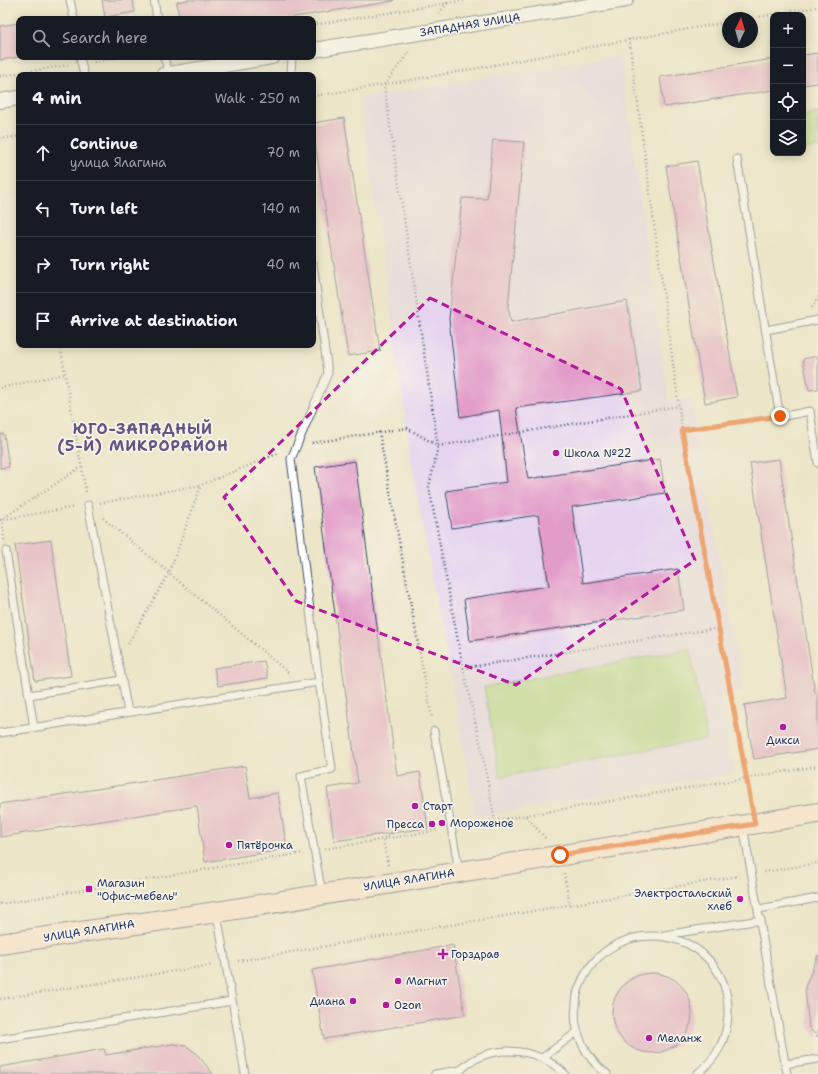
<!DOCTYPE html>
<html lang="en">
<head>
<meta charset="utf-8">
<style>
  :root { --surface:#171b24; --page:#20242c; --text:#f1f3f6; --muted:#9ea1a6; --line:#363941 }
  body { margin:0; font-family:"Shantell Sans",sans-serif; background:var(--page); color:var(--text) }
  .controls { position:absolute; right:12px; top:12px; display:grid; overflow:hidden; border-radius:8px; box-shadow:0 2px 10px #0003 }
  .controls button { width:36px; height:36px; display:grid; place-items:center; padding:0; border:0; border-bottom:1px solid var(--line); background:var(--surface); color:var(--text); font:20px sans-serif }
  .compass { position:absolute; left:722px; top:12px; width:36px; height:36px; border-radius:50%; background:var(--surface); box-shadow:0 2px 10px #0003; rotate:5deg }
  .stop { position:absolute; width:12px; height:12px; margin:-9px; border:3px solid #ea580c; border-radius:50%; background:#fff }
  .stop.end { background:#ea580c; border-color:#fff; box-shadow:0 1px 4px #0008 }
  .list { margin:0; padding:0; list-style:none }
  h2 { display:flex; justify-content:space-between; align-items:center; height:52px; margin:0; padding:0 16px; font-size:17px }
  h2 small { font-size:13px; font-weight:400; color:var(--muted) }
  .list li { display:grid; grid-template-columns:26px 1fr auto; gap:12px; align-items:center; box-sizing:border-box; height:56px; padding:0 16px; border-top:1px solid var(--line) }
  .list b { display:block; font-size:15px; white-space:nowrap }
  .list p { margin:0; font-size:13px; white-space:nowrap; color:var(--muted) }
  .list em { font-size:13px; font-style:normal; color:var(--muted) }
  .icon { flex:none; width:22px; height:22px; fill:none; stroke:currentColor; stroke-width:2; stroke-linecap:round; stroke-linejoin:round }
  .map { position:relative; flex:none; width:818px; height:1074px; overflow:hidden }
  .search { position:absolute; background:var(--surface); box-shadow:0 2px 10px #0003; left:16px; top:16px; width:300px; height:44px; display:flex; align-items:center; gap:10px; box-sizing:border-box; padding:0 14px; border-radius:8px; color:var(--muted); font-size:15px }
  .panel { position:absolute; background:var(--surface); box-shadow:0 2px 10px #0003; left:16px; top:72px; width:300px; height:276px; border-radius:8px }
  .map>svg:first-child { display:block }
  .built { fill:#e5d3f0 }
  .park { fill:url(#park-tufts); stroke:#648370 }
  .pitch { fill:#aed782; stroke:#648370 }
  .building { fill:#e29cc9 }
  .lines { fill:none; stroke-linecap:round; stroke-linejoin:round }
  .lane-casing { stroke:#3a4a6e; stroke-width:9 }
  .street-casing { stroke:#3a4a6e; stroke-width:16 }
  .secondary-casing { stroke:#3a4a6e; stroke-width:22 }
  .path { stroke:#3a4a6e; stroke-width:2.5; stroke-dasharray:1 3; stroke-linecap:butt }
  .lane { stroke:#fff; stroke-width:7 }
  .street { stroke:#fff; stroke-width:14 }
  .secondary { stroke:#fde4d1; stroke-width:20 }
  .route { stroke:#ea580c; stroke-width:5 }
  .marked { fill:none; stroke:#b5179e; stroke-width:3; stroke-dasharray:8 5; stroke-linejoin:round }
  .poi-dot { fill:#b5179e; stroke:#f7f3e8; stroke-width:1.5 }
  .labels { text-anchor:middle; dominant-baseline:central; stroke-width:3.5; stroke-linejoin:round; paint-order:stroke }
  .street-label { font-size:11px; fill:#1b2f5e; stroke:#f7f3e8 }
  .poi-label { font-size:11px; fill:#1b2f5e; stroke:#f7f3e8; text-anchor:start }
  .district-label { font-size:15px; font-weight:bold; letter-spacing:1px; fill:#615583; stroke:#f7f3e8 }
</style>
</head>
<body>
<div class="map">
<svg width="818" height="1074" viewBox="0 0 818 1074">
  <defs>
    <pattern id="park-tufts" width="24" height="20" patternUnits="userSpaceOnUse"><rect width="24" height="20" fill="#aed782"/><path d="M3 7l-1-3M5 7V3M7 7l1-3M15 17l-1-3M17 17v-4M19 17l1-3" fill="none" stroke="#95b973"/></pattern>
  </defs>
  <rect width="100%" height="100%" fill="#f7f3e8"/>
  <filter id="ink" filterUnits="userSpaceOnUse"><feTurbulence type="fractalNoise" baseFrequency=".025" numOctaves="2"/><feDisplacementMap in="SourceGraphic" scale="8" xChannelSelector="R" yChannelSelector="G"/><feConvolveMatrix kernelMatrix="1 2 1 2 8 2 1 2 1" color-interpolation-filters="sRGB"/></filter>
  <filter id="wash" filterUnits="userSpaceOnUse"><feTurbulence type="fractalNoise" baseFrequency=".012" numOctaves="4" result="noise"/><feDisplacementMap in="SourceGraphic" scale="16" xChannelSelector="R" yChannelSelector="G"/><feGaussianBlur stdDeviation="0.9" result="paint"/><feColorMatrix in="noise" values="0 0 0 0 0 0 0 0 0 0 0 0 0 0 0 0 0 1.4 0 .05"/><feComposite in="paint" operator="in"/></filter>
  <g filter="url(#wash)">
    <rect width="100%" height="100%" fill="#ece5c8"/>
    <polygon class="built" points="620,55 669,402 691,398 743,692 721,697 734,773 476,817 414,478 360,98"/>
    <polygon class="park" points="818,112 818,147 803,149 803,115"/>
    <polygon class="pitch" points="690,649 707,739 500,777 484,687"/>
    <g id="blocks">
      <g class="building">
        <polygon points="102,0 133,0 135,12 105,17"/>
        <polygon points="187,0 394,0 394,1 282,19 179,19 177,2"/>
        <polygon points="19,23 19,57 0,60 0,26"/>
        <polygon points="818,53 818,83 803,85 803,55"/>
        <polygon points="773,59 773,90 664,107 660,77"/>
        <polygon points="344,118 380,351 348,356 313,130 313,123"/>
        <polygon points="493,140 524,142 508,307 511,322 627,301 642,391 516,408 528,479 660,459 665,493 572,507 583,583 678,569 684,610 470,641 464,599 549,586 538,515 452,528 446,491 507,482 499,410 460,417 449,319 462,198 487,199"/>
        <polygon points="697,161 737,397 705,403 666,166"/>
        <polygon points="818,356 818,389 809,390 803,359"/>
        <polygon points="0,434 4,434 9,467 0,468"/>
        <polygon points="779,459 815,693 818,693 818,749 754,759 744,705 787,698 750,463"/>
        <polygon points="355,461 397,776 420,772 428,828 334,841 327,788 358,783 315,467"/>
        <polygon points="51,540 71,676 35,681 15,545"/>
        <polygon points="264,661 268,678 218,686 214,668"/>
        <polygon points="245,766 250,798 278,793 287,849 205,862 197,806 0,837 0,804"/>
        <polygon points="453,945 465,1015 324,1039 312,970"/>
        <polygon points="818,955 818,1037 809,1028 805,987"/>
        <circle cx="652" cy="1013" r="40"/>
        <polygon points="173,1044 186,1046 196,1053 213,1074 0,1074 0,1067 104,1049 106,1055"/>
      </g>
    </g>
  </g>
  <g filter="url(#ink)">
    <use href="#blocks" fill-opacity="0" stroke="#3a4a6e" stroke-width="1"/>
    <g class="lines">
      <g class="lane-casing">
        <g id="lane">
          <polyline points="70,0 74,19"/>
          <polyline points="154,0 157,19"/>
          <polyline points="80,57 84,75"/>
          <polyline points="164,57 169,74"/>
          <polyline points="291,75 292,57"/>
          <polyline points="737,159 780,417 810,411 818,463"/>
          <polyline points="766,330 818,320"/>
          <polyline points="88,505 128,712"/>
          <polyline points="6,551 34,728"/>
          <polyline points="319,682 332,769 301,776 322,894"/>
          <polyline points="29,695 122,680"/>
          <polyline points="434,731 459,871"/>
          <polyline points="0,733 319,682 291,459 328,373 313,264"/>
          <polyline points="743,826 787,1074"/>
          <polyline points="759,909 818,898"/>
          <polyline points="217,914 245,1074"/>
          <polyline points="664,935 761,920"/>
          <polyline points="0,1039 232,1001"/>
          <polyline points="542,1058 577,1032"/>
          <polyline points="785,1064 818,1059"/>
          <polyline points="435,1074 460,1070"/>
          <path d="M457,1074C486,1042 535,1045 565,1074"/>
          <path d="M607,1074C586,1059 572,1031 576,1006C576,1000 577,993 579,988C610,905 731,927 728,1014C727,1040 717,1058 697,1074"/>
        </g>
      </g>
      <g class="street-casing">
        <g id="street">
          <polyline points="313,50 626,0"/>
          <polyline points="163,75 272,57"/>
          <polyline points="0,101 19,98"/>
        </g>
      </g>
      <g class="secondary-casing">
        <polyline id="secondary" points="0,944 217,912 818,813"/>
      </g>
      <g class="path">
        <polyline points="439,13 447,3 446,0"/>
        <polyline points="752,18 818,7"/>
        <polyline points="313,25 467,0"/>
        <polyline points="629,39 682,430 768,418"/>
        <polyline points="409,52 384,85 438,446 429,487 463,668 481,747 495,821"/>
        <polyline points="94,62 121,57"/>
        <polyline points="0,76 69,65"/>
        <path d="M313,96C452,75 589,46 728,22"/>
        <polyline points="0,139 19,136"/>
        <polyline points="812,308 818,297"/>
        <polyline points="60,345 86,493"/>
        <polyline points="0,388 65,374"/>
        <polyline points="682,430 751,806"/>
        <polyline points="379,432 432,719"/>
        <polyline points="312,443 407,428 438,446 679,406"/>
        <polyline points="100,503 201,485 279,453"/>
        <polyline points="103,518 290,674"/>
        <polyline points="0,520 75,507"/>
        <polyline points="4,540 2,519 81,467"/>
        <polyline points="128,644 169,573 201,485"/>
        <polyline points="463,668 719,628"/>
        <polyline points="526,816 545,838"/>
        <polyline points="463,826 818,766"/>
        <polyline points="325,849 439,830"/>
        <polyline points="388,865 383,839 392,833"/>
        <polyline points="764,872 818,863"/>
        <polyline points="564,873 570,905"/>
        <polyline points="0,904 303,853"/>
        <polyline points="238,961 739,876"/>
        <polyline points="0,999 213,965"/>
      </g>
      <use href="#lane" class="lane"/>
      <use href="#street" class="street"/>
      <use href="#secondary" class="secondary"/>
    </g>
  </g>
  <g class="lines" filter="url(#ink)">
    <polyline class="route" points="560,855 755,824 682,430 780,416"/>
  </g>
  <path d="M0 0H818V1074H0ZM430,298L621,389L695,560L516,685L296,601L224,497Z" fill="#ece5c8" fill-opacity=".55" fill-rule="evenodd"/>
  <path class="marked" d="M430,298L621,389L695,560L516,685L296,601L224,497Z"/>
  <g class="poi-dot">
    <circle cx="556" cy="453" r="4"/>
    <circle cx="783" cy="727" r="4"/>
    <circle cx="415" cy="806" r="4"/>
    <circle cx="442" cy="823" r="4"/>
    <circle cx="432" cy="824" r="4"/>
    <circle cx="229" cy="845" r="4"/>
    <rect x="85" y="885" width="8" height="8" rx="2"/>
    <circle cx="740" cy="899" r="4"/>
    <path d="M441 948h4v4h4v4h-4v4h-4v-4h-4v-4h4z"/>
    <circle cx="398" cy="981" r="4"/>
    <circle cx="353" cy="1001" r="4"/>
    <circle cx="386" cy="1005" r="4"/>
    <circle cx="649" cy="1038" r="4"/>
  </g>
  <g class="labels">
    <g class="street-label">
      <text transform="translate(470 25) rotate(-9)">ЗАПАДНАЯ УЛИЦА</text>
      <text transform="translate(409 880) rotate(-9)">УЛИЦА ЯЛАГИНА</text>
      <text transform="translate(89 931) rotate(-9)">УЛИЦА ЯЛАГИНА</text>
    </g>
    <g class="poi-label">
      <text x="564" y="453">Школа №22</text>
      <text x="783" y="740" text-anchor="middle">Дикси</text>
      <text x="423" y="806">Старт</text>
      <text x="450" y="823">Мороженое</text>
      <text x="424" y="824" text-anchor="end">Пресса</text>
      <text x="237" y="845">Пятёрочка</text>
      <text x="97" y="883">Магазин<tspan x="97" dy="13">"Офис-мебель"</tspan></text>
      <text x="732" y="893" text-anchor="end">Электростальский<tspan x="732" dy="13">хлеб</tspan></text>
      <text x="451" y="954">Горздрав</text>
      <text x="406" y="981">Магнит</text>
      <text x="345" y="1001" text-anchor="end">Диана</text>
      <text x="394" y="1005">Ozon</text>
      <text x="657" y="1038">Меланж</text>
    </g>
    <g class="district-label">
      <text x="143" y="429">ЮГО-ЗАПАДНЫЙ<tspan x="143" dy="17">(5-Й) МИКРОРАЙОН</tspan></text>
    </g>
  </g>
</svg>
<div class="controls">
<button>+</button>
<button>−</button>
<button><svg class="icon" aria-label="locate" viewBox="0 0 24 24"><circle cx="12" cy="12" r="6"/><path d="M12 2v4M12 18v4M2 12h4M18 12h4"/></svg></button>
<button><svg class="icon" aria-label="layers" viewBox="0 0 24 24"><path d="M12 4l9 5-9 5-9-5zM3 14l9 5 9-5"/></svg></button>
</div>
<svg class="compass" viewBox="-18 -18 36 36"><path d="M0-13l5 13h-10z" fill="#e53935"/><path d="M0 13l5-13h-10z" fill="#9ea1a6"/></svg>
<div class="stop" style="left:560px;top:855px"></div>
<div class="stop end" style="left:780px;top:416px"></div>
<div class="search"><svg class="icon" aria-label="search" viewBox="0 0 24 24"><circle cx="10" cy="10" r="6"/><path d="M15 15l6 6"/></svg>Search here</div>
<section class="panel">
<h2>4 min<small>Walk · 250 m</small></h2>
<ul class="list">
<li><svg class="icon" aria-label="ahead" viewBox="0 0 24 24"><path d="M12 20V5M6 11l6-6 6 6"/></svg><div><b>Continue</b><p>улица Ялагина</p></div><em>70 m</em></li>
<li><svg class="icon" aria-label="left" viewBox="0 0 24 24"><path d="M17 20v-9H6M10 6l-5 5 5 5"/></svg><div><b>Turn left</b></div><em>140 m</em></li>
<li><svg class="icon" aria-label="right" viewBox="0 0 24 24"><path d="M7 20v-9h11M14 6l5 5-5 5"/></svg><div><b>Turn right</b></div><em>40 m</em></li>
<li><svg class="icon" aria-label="arrive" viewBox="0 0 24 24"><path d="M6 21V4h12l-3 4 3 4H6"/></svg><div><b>Arrive at destination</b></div></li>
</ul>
</section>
</div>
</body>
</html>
